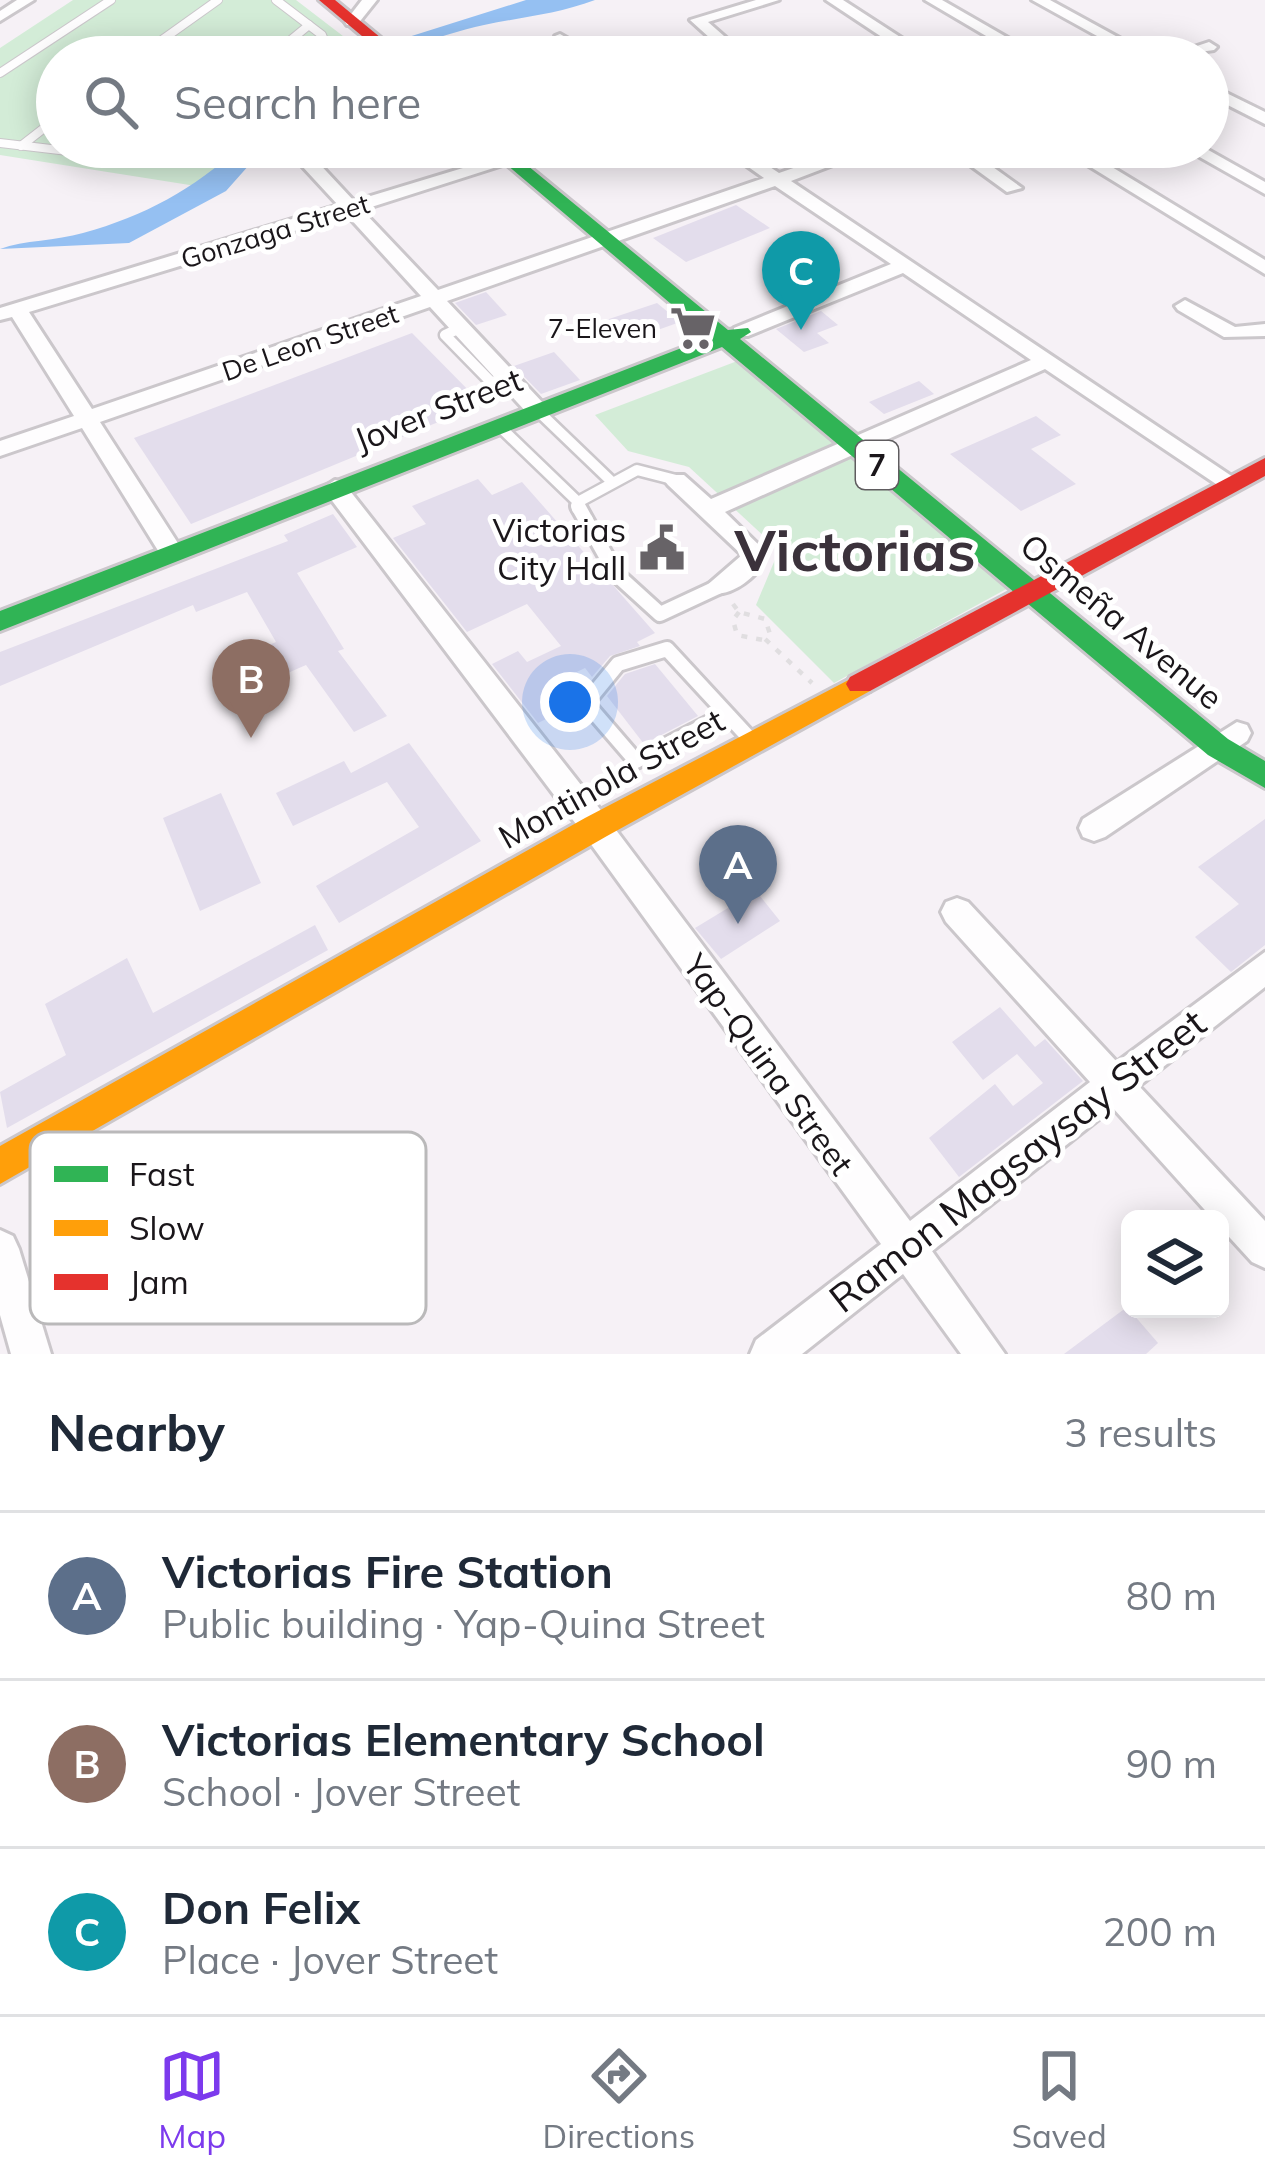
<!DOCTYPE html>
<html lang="en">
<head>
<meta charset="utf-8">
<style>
  :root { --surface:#fff; --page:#f6f6f7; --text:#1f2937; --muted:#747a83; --line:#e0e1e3; --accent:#7c3aed }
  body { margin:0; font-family:Mulish,sans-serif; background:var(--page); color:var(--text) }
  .controls { position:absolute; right:36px; bottom:36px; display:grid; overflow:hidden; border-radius:18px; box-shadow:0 6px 30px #0003 }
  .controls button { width:108px; height:108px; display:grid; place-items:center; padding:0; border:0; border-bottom:3px solid var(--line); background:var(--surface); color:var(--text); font:60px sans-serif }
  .you { position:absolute; left:570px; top:702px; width:42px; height:42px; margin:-30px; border:9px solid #fff; border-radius:50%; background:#1a73e8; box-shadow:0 0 0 18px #1a73e833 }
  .badge { display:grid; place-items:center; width:78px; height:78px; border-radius:50%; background:var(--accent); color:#fff; font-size:39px; font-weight:700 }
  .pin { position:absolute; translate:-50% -99px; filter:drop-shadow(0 3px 6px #0008) }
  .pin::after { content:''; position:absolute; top:63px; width:42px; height:36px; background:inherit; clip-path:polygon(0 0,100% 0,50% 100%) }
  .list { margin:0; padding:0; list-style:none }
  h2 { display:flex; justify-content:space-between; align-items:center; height:156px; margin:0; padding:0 48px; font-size:51px }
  h2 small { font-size:39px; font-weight:400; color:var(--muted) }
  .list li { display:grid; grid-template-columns:78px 1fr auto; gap:36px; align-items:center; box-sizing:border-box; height:168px; padding:0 48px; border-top:3px solid var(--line) }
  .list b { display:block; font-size:45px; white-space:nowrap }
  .list p { margin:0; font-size:39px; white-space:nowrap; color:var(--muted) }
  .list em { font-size:39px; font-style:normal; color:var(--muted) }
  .icon { flex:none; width:66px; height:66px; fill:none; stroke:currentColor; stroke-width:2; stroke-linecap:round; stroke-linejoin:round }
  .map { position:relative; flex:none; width:1265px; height:1354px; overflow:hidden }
  .search { position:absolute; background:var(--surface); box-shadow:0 6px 30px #0003; left:36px; right:36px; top:36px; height:132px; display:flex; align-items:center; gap:30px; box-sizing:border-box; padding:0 42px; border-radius:66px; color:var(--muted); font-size:45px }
  .sheet { height:660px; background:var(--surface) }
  nav { display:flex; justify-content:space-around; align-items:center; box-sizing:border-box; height:168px; border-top:3px solid var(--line); background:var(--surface); font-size:33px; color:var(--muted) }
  nav a { display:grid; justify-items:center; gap:6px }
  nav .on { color:var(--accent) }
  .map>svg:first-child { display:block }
  .green { fill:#d3ecd7 }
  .water { fill:#95c0f2 }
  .building { fill:#e3ddec }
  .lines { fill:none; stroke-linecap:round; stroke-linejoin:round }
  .lane-far2-casing { stroke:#cbc7cb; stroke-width:10 }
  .lane-far1-casing { stroke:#cbc7cb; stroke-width:15 }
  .lane-casing { stroke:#cbc7cb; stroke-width:20 }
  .street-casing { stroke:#cbc7cb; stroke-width:6 }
  .fast-casing { stroke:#cbc7cb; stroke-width:6 }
  .slow-casing { stroke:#cbc7cb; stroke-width:6 }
  .jam-casing { stroke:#cbc7cb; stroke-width:6 }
  .path { stroke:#e0dee0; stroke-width:4.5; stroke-dasharray:6 9; stroke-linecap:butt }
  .lane-far2 { stroke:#fefdfe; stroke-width:8 }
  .lane-far1 { stroke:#fefdfe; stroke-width:10 }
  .lane { stroke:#fefdfe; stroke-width:14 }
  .street { fill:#fefdfe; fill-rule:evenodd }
  .fast { fill:#30b455; fill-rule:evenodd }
  .slow { fill:#ff9f0a; fill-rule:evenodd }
  .jam { fill:#e5322d; fill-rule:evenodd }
  .labels { text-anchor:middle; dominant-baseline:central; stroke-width:10; stroke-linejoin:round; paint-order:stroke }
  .far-street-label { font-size:27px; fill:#1a161a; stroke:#fff }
  .far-poi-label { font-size:27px; fill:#1a161a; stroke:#fff; text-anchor:end }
  .shield { fill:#fff; stroke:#5f5c5f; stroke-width:3 }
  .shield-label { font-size:30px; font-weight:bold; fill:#1a161a }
  .street-label { font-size:33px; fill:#1a161a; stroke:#fff }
  .poi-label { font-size:33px; fill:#1a161a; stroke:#fff; text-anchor:end }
  .near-street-label { font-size:39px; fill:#1a161a; stroke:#fff }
  .town-label { font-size:57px; font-weight:bold; fill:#3b323b; stroke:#fff }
  .key { fill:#fff; stroke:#bab9ba; stroke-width:3 }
  .key-label { font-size:33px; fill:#1a161a }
</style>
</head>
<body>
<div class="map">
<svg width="1265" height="1354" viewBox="0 0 1265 1354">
  <rect width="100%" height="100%" fill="#f6f1f6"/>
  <g class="green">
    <polygon points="73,0 296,0 356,46 337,57 57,57 57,147 240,147 196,186 0,155 0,48"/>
    <polygon points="740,360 1010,587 834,683 756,605 779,550 689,467 628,451 595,415"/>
  </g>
  <g class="water">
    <path d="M526,0H595C558,14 522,17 484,25C436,35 395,57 345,57Z"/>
    <path d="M240,147H265L226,191L129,243L0,249C24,240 56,241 83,233C145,216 193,189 240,147Z"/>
  </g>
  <g class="building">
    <polygon points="736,205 770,228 686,262 653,238"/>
    <polygon points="486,292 507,315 476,325 455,303"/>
    <polygon points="657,303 680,322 627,341 606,320"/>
    <polygon points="821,311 838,325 817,333 829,343 804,352 776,329"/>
    <polygon points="412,333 482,404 191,524 134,438"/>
    <polygon points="554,352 580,380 541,394 514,366"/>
    <polygon points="919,381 934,394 884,414 869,402"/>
    <polygon points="1036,416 1061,435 1031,449 1076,484 1021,511 950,454"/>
    <polygon points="478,479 492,495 522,482 655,633 637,642 640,646 610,656 592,677 585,668 548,686 565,710 538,723 492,664 518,651 527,662 561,646 527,604 467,632 393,538 426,524 412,506"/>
    <polygon points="333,514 357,547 297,573 344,649 338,651 387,716 354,732 306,665 240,694 224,664 276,642 247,592 196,612 193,605 0,686 0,652 288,541 284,535"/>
    <polygon points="655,664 698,716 644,744 607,696 625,674"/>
    <polygon points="409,743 481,841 339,923 316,886 419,827 387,782 293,826 276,793 344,761 351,773"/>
    <polygon points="221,793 261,883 200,911 163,818"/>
    <polygon points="1265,819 1265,945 1231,972 1195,937 1239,904 1198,867"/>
    <polygon points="756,891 780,921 721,959 695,928"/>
    <polygon points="315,925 328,950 7,1128 0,1092 66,1055 45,1004 127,958 153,1013"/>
    <polygon points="1000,1007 1035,1047 1045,1039 1083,1081 959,1177 929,1138 995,1084 1013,1106 1043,1083 1017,1054 983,1080 952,1042"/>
    <polygon points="1127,1307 1158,1343 1146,1354 1064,1354"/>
  </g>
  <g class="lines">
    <g class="lane-far2-casing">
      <g id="lane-far2">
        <polyline points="276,0 322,35 324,40 307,57"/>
        <polyline points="138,57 218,0"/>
        <polyline points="270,57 309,25"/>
        <polyline points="0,73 111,0"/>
        <polyline points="0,143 169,163 187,159 202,147"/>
        <polyline points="21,146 57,118"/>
      </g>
    </g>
    <g class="lane-far1-casing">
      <g id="lane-far1">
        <polyline points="462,327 445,335 492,383 505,376"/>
        <polyline points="537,410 611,481"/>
        <polyline points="498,425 578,502 577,509"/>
        <polyline points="578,502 637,470 676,480"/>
      </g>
    </g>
    <g class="lane-casing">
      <g id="lane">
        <polyline points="578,506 616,574 660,614 718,587"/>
        <polyline points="725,715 636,761 586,703 618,664 667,649 752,741"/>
      </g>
    </g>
    <g class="street-casing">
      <g id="street">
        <polygon points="17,0 34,0 0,21 0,11"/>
        <polygon points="362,0 377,0 357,25 347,25 345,22"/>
        <polygon points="756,0 779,0 708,22 748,57 731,57 690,20"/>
        <polygon points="826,0 843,0 931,57 912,57"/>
        <polygon points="925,0 942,0 1041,57 1022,57"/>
        <polygon points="1032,0 1050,0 1154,57 1135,57"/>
        <polygon points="560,34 595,54 598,57 579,57 555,42 555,36"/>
        <polygon points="1209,42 1217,47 1214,50 1164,57"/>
        <polygon points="1208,84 1265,112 1265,124 1208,95"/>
        <path d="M532,147H559L362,210L438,290L764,178L720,147H740L779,173L854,147H880L791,181L1242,483L1238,488H1222L1045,369L725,512L767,553C761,575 732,598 709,593L705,587L742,555L668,485L664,480L668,475H684L711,499L1031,360L903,273L748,336H734V328L891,264L775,186L447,301L544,404V414H528L430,307L100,422L183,551L180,557H162L82,428L0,456V441L74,416L12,317L0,320V308L338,205L302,166V158H314L354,201ZM347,215L421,296L92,409L29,312Z"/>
        <polygon points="945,147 965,147 1022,188 1007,192"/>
        <polygon points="1058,147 1079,147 1265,260 1265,274"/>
        <polygon points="1182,147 1203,147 1265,182 1265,194"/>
        <polygon points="1185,300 1235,327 1265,324 1265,336 1224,337 1178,310 1175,306"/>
        <polygon points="335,480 343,482 607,818 910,1221 1090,1082 946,922 941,912 946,902 957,898 968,902 1117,1062 1265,952 1265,987 1139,1086 1265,1221 1265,1268 1252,1262 1220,1227 1220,1219 1213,1219 1113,1108 932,1251 1005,1354 961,1354 903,1274 802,1354 750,1354 756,1340 881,1244 585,836 327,494 323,488"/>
        <polygon points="1237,722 1247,725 1251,733 1247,741 1105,837 1094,841 1083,837 1079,828 1083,819"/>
        <polygon points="0,1230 13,1236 19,1249 51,1354 11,1354 0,1315"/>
      </g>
    </g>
    <g class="fast-casing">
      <polygon id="fast" points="486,147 505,147 728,330 748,328 751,332 740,339 1228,739 1265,761 1265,788 1208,755 722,347 0,631 0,611 710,337"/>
    </g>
    <g class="slow-casing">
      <polygon id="slow" points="860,674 870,677 874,684 870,691 607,836 0,1184 0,1146 585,818"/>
    </g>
    <g class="jam-casing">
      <g id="jam">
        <polygon points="319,0 335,0 404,57 387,57"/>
        <polygon points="1265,458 1265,476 870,691 850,691 846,684 850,677"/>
      </g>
    </g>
    <g class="path">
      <polyline points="733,604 739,612 765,619 770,634 765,639 812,683"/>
      <polyline points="739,612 733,620 737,635 763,640"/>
    </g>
    <use href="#lane-far2" class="lane-far2"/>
    <use href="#lane-far1" class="lane-far1"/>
    <use href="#lane" class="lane"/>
    <use href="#street" class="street"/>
    <use href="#fast" class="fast"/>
    <use href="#slow" class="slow"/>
    <use href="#jam" class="jam"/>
  </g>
  <defs>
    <g id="supermarket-bare" transform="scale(3.6)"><path d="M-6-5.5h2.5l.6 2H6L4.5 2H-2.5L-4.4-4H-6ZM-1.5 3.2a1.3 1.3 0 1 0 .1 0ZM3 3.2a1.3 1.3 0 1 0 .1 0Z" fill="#676367" stroke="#fff" stroke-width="2.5" paint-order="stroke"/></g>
    <g id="civic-bare" transform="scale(3.6)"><path d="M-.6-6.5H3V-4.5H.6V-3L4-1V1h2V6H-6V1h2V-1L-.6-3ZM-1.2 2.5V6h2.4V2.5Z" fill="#676367" stroke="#fff" stroke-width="2.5" paint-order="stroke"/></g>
  </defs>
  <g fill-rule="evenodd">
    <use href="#supermarket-bare" x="693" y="328"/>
    <use href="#civic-bare" x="662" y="548"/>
  </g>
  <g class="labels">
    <g class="far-street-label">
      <text transform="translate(275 231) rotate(-17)">Gonzaga Street</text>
      <text transform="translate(310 342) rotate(-19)">De Leon Street</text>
    </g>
    <g class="far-poi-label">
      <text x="657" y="328">7-Eleven</text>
    </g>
    <rect class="shield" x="856" y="441" width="42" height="48" rx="9"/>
    <g class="shield-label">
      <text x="877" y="465">7</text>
    </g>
    <g class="street-label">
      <text transform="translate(438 409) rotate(-21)">Jover Street</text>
      <text transform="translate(1122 621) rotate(40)">Osmeña Avenue</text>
      <text transform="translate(611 778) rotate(-29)">Montinola Street</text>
      <text transform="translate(769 1064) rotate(54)">Yap-Quina Street</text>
    </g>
    <g class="poi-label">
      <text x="626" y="529">Victorias<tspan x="626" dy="38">City Hall</tspan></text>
    </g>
    <g class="near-street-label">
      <text transform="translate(1017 1160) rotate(-38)">Ramon Magsaysay Street</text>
    </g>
    <g class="town-label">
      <text x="855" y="549">Victorias</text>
    </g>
  </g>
  <rect x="30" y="1132" width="396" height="192" rx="18" class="key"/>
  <rect x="54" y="1166" width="54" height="16" fill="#30b455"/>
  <rect x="54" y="1220" width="54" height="16" fill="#ff9f0a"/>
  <rect x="54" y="1274" width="54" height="16" fill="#e5322d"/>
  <g class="key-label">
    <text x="129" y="1186">Fast</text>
    <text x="129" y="1240">Slow</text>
    <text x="129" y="1294">Jam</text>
  </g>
</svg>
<div class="controls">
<button><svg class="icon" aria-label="layers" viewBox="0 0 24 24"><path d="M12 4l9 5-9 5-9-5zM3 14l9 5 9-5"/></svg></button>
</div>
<div class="you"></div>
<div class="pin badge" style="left:738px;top:924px;background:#5c6f8a">A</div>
<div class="pin badge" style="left:251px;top:738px;background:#8d6e63">B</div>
<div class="pin badge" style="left:801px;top:330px;background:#0f9aa8">C</div>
<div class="search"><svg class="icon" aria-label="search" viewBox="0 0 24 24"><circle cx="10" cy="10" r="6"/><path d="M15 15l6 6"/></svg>Search here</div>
</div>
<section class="sheet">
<h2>Nearby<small>3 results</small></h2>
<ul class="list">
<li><span class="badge" style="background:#5c6f8a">A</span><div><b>Victorias Fire Station</b><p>Public building · Yap-Quina Street</p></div><em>80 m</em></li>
<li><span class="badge" style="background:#8d6e63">B</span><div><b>Victorias Elementary School</b><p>School · Jover Street</p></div><em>90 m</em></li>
<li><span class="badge" style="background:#0f9aa8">C</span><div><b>Don Felix</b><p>Place · Jover Street</p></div><em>200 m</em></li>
</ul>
</section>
<nav>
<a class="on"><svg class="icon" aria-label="map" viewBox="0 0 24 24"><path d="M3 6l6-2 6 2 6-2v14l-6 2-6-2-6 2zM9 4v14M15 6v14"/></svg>Map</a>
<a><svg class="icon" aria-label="directions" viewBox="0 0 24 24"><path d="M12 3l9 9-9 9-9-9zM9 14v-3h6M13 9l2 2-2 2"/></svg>Directions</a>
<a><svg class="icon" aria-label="saved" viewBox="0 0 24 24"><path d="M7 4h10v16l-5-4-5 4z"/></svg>Saved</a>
</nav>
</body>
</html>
